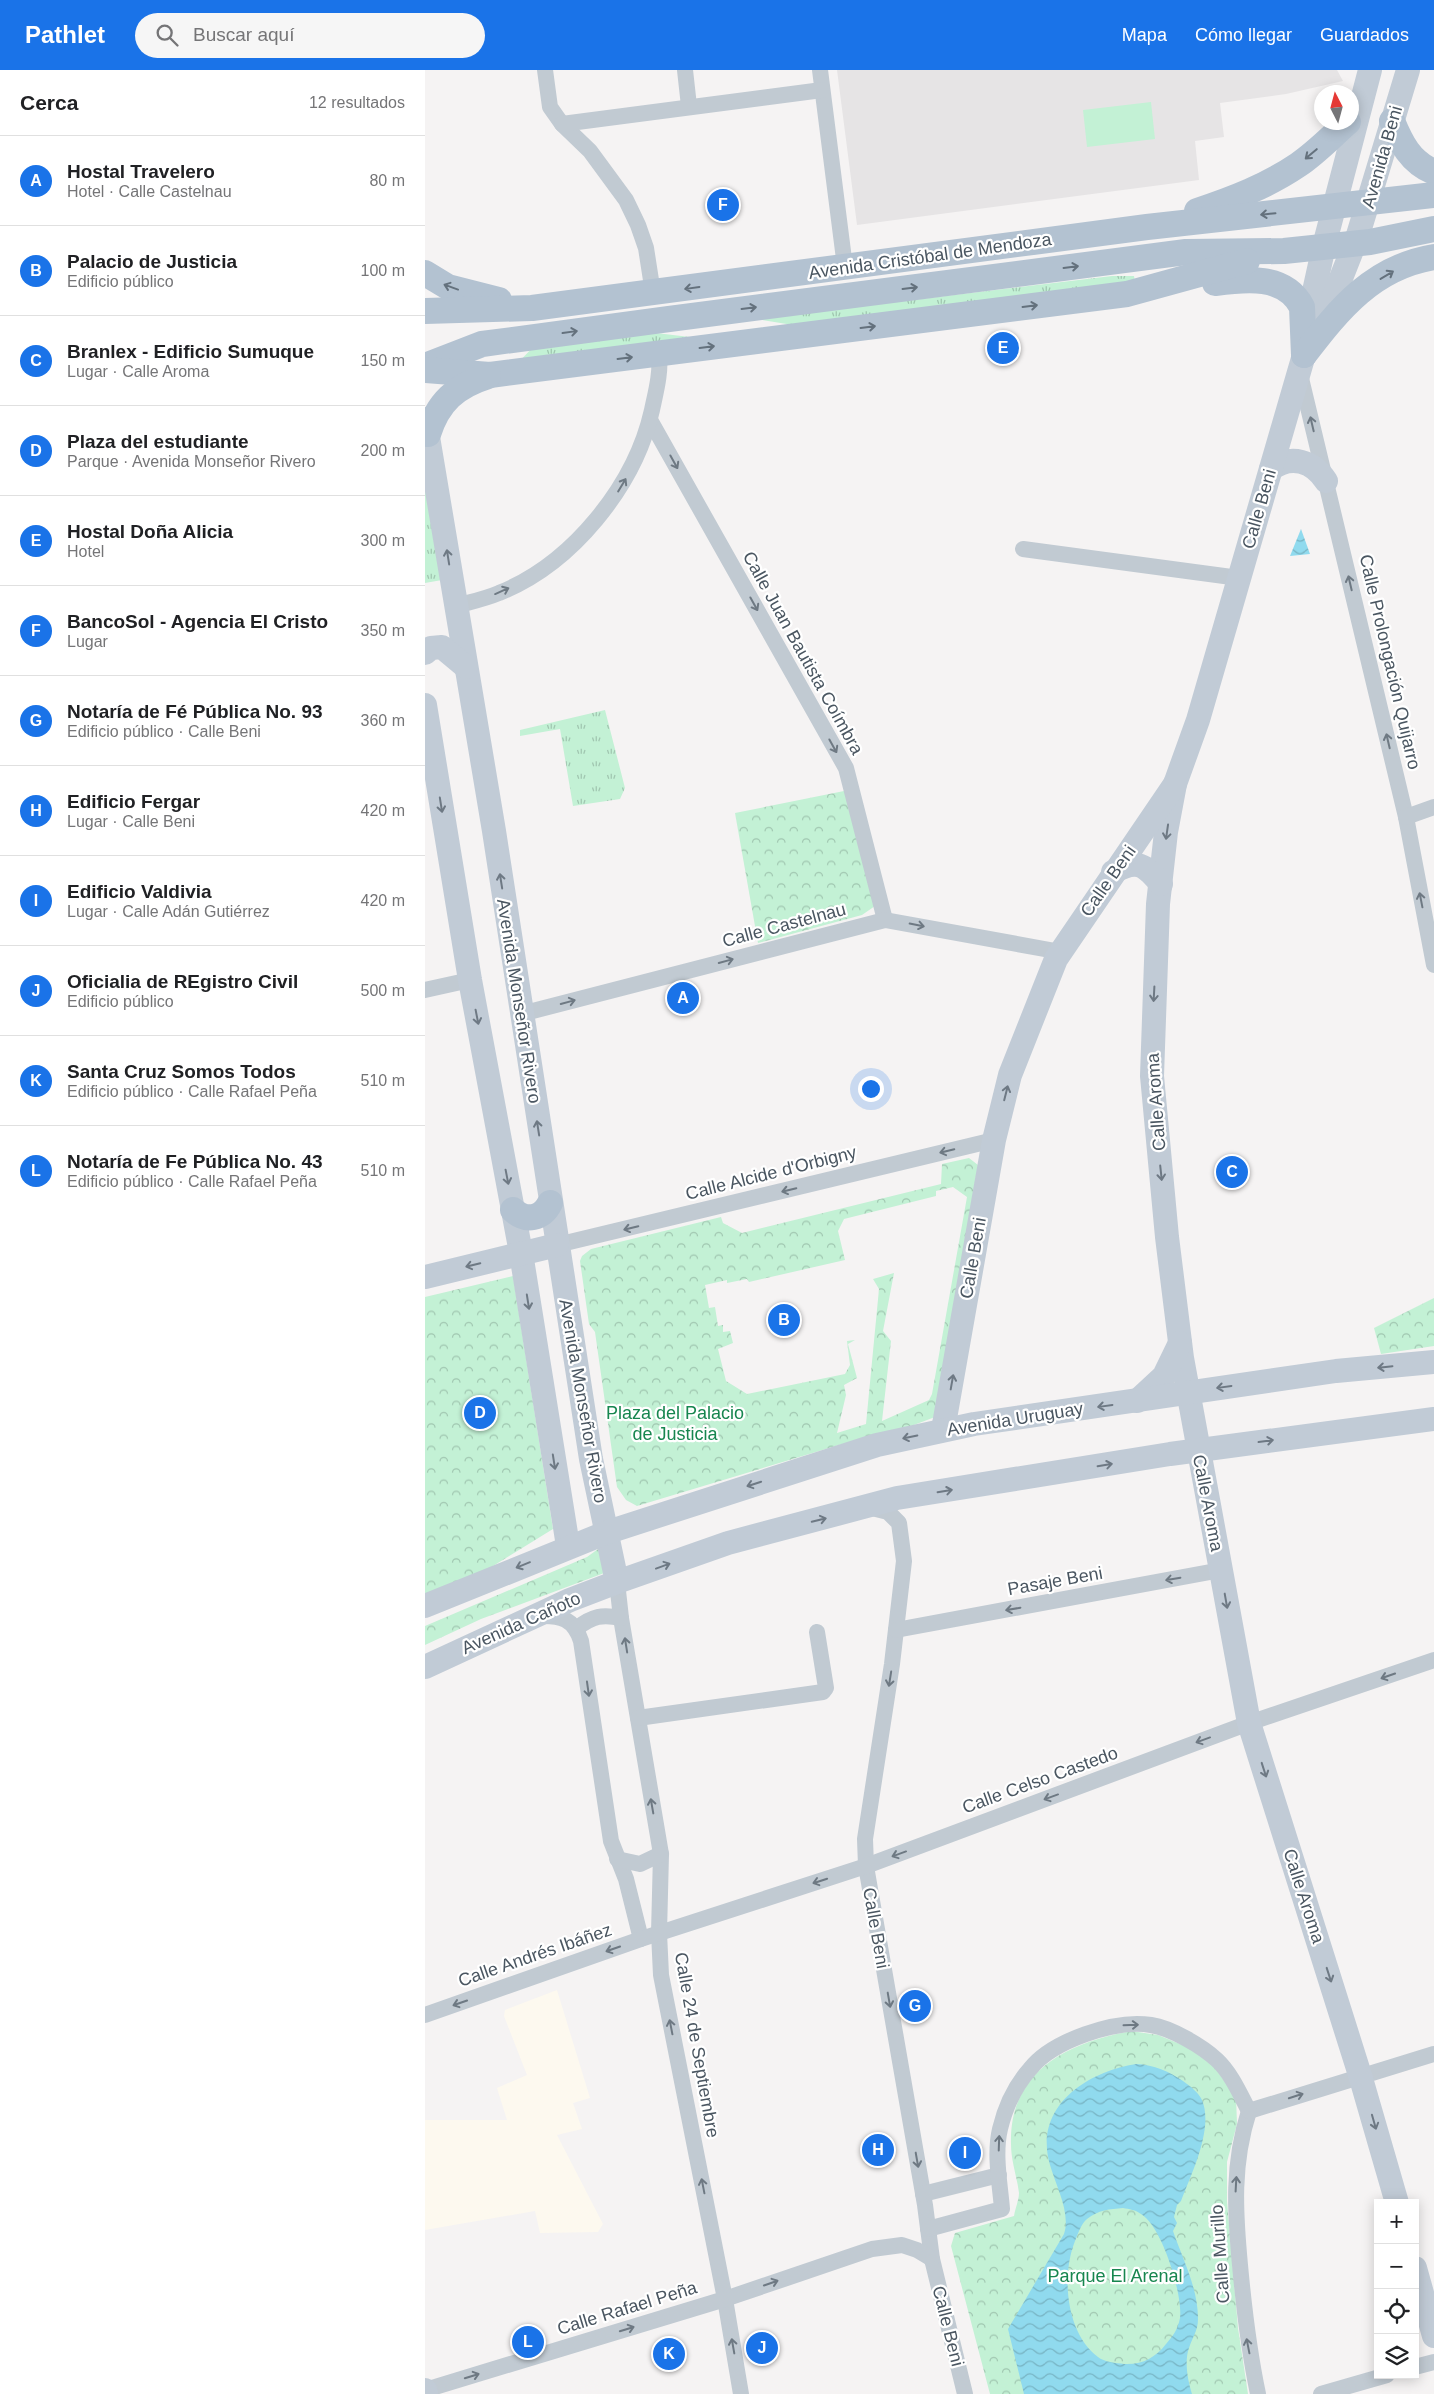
<!DOCTYPE html>
<html lang="es">
<head>
<meta charset="utf-8">
<style>
  :root { --surface:#fff; --page:#f6f6f6; --text:#202124; --muted:#757577; --line:#e0e0e0; --accent:#1a73e8 }
  body { margin:0; font-family:Arial,sans-serif; background:var(--page); color:var(--text) }
  .controls { position:absolute; right:15px; bottom:15px; display:grid; overflow:hidden; border-radius:0px; box-shadow:0 2px 12px #0003 }
  .controls button { width:45px; height:45px; display:grid; place-items:center; padding:0; border:0; border-bottom:1px solid var(--line); background:var(--surface); color:var(--text); font:25px sans-serif }
  .compass { position:absolute; left:889px; top:15px; width:45px; height:45px; border-radius:50%; background:var(--surface); box-shadow:0 2px 12px #0003; rotate:354deg }
  .you { position:absolute; left:445px; top:1018px; width:18px; height:18px; margin:-12px; border:4px solid #fff; border-radius:50%; background:#1a73e8; box-shadow:0 0 0 8px #1a73e833 }
  .badge { display:grid; place-items:center; width:32px; height:32px; border-radius:50%; background:var(--accent); color:#fff; font-size:16px; font-weight:700 }
  .pin { position:absolute; translate:-50% -50%; border:2px solid #fff; box-shadow:0 1px 5px #0006 }
  .list { margin:0; padding:0; list-style:none }
  h2 { display:flex; justify-content:space-between; align-items:center; height:65px; margin:0; padding:0 20px; font-size:21px }
  h2 small { font-size:16px; font-weight:400; color:var(--muted) }
  .list li { display:grid; grid-template-columns:32px 1fr auto; gap:15px; align-items:center; box-sizing:border-box; height:90px; padding:0 20px; border-top:1px solid var(--line) }
  .list b { display:block; font-size:19px; white-space:nowrap }
  .list p { margin:0; font-size:16px; white-space:nowrap; color:var(--muted) }
  .list em { font-size:16px; font-style:normal; color:var(--muted) }
  .icon { flex:none; width:28px; height:28px; fill:none; stroke:currentColor; stroke-width:2; stroke-linecap:round; stroke-linejoin:round }
  .map { position:relative; flex:none; width:1009px; height:2324px; overflow:hidden }
  header { display:flex; align-items:center; gap:30px; box-sizing:border-box; height:70px; padding:0 25px; background:var(--accent); color:#fff }
  header strong { font-size:24px }
  nav { display:flex; gap:28px; margin-inline-start:auto; font-size:18px }
  .search { width:350px; height:45px; background:var(--page); display:flex; align-items:center; gap:12px; box-sizing:border-box; padding:0 18px; border-radius:28px; color:var(--muted); font-size:19px }
  main { display:flex }
  aside { flex:1; background:var(--surface) }
  .map>svg:first-child { display:block }
  .commercial { fill:#fdf9ef }
  .education { fill:#e6e4e5 }
  .grass { fill:url(#grass-tufts) }
  .forest { fill:url(#forest-crowns); fill-rule:evenodd }
  .pitch { fill:#c3f1d5 }
  .water { fill:url(#water-waves); fill-rule:evenodd }
  .lines { fill:none; stroke-linecap:round; stroke-linejoin:round }
  .street { stroke:#c1cad2; stroke-width:16 }
  .secondary { stroke:#c1cbd6; stroke-width:24 }
  .primary { stroke:#b3c2d1; stroke-width:26 }
  .oneway { stroke:#64717d }
  .oneway2 { stroke:#6e7983 }
  .oneway3 { stroke:#6e7984 }
  .labels { text-anchor:middle; dominant-baseline:central; stroke-width:4.5; stroke-linejoin:round; paint-order:stroke }
  .street-label { font-size:18px; fill:#4a5661; stroke:#fff }
  .park-label { font-size:18px; fill:#17864f; stroke:#fff }
</style>
</head>
<body>
<header>
<strong>Pathlet</strong>
<div class="search"><svg class="icon" aria-label="search" viewBox="0 0 24 24"><circle cx="10" cy="10" r="6"/><path d="M15 15l6 6"/></svg>Buscar aquí</div>
<nav><a>Mapa</a><a>Cómo llegar</a><a>Guardados</a></nav>
</header>
<main>
<aside>
<h2>Cerca<small>12 resultados</small></h2>
<ul class="list">
<li><span class="badge">A</span><div><b>Hostal Travelero</b><p>Hotel · Calle Castelnau</p></div><em>80 m</em></li>
<li><span class="badge">B</span><div><b>Palacio de Justicia</b><p>Edificio público</p></div><em>100 m</em></li>
<li><span class="badge">C</span><div><b>Branlex - Edificio Sumuque</b><p>Lugar · Calle Aroma</p></div><em>150 m</em></li>
<li><span class="badge">D</span><div><b>Plaza del estudiante</b><p>Parque · Avenida Monseñor Rivero</p></div><em>200 m</em></li>
<li><span class="badge">E</span><div><b>Hostal Doña Alicia</b><p>Hotel</p></div><em>300 m</em></li>
<li><span class="badge">F</span><div><b>BancoSol - Agencia El Cristo</b><p>Lugar</p></div><em>350 m</em></li>
<li><span class="badge">G</span><div><b>Notaría de Fé Pública No. 93</b><p>Edificio público · Calle Beni</p></div><em>360 m</em></li>
<li><span class="badge">H</span><div><b>Edificio Fergar</b><p>Lugar · Calle Beni</p></div><em>420 m</em></li>
<li><span class="badge">I</span><div><b>Edificio Valdivia</b><p>Lugar · Calle Adán Gutiérrez</p></div><em>420 m</em></li>
<li><span class="badge">J</span><div><b>Oficialia de REgistro Civil</b><p>Edificio público</p></div><em>500 m</em></li>
<li><span class="badge">K</span><div><b>Santa Cruz Somos Todos</b><p>Edificio público · Calle Rafael Peña</p></div><em>510 m</em></li>
<li><span class="badge">L</span><div><b>Notaría de Fe Pública No. 43</b><p>Edificio público · Calle Rafael Peña</p></div><em>510 m</em></li>
</ul>
</aside>
<div class="map">
<svg width="1009" height="2324" viewBox="0 0 1009 2324">
  <defs>
    <pattern id="grass-tufts" width="24" height="20" patternUnits="userSpaceOnUse" patternTransform="scale(1.25)"><rect width="24" height="20" fill="#c3f1d5"/><path d="M3 7l-1-3M5 7V3M7 7l1-3M15 17l-1-3M17 17v-4M19 17l1-3" fill="none" stroke="#a0c6b0"/></pattern>
    <pattern id="forest-crowns" width="20" height="18" patternUnits="userSpaceOnUse" patternTransform="scale(1.25)"><rect width="20" height="18" fill="#c3f1d5"/><path d="M2 6a3 3 0 1 1 6 0M12 15a3 3 0 1 1 6 0" fill="none" stroke="#a0c6b0"/></pattern>
    <pattern id="water-waves" width="16" height="10" patternUnits="userSpaceOnUse" patternTransform="scale(1.25)"><rect width="16" height="10" fill="#90daee"/><path d="M0 5q4-4 8 0t8 0" fill="none" stroke="#78b4c4"/></pattern>
  </defs>
  <rect width="100%" height="100%" fill="#f5f3f3"/>
  <polygon class="commercial" points="132,1920 165,2028 148,2033 157,2059 132,2065 178,2154 173,2162 115,2163 110,2141 0,2160 0,2050 82,2050 72,2018 102,2005 79,1946 80,1940"/>
  <polygon class="education" points="412,0 912,0 918,11 861,24 795,33 799,67 770,71 774,110 432,155"/>
  <g class="grass">
    <polygon points="687,206 709,206 710,212 380,257 331,249"/>
    <polygon points="231,263 265,267 92,294 108,277"/>
    <polygon points="0,413 17,510 0,513"/>
    <polygon points="180,640 200,718 195,729 148,736 135,659 95,666 95,660"/>
  </g>
  <g class="forest">
    <polygon points="424,720 450,836 437,845 333,873 310,743"/>
    <path d="M544,1088L553,1095L510,1347L481,1358L414,1375L212,1436L201,1430L192,1417L170,1262L164,1254L155,1191L157,1186L166,1179L296,1147L298,1153L317,1163L516,1114L517,1094ZM528,1117L542,1127L507,1324L504,1330L457,1351L466,1271L458,1261L469,1203L448,1209L454,1219L441,1354L412,1363L421,1325L419,1315L432,1308L423,1274L430,1270L422,1271L425,1295L420,1304L322,1324L301,1311L293,1279L308,1273L305,1261L298,1262V1255L293,1256L290,1237L284,1238L280,1215L302,1210V1213L322,1209L324,1212L420,1190L413,1161L419,1149L511,1126V1121Z"/>
    <polygon points="88,1206 128,1459 60,1501 0,1527 0,1227"/>
    <polygon points="1009,1228 1009,1276 956,1284 949,1258"/>
    <polygon points="180,1474 182,1502 56,1549 0,1575 0,1556 162,1487"/>
    <path d="M706,1961L733,1965L765,1978L788,1995L811,2027L812,2054L802,2092V2131L813,2258L823,2324H565L526,2176L530,2163L589,2146C590,2139 594,2130 594,2123C592,2107 586,2091 586,2074C584,2000 643,1973 706,1961Z"/>
  </g>
  <polygon class="pitch" points="726,32 730,69 662,77 658,40"/>
  <g class="water">
    <polygon points="876,459 885,484 865,486"/>
    <path d="M711,1994C730,1995 743,2001 758,2011C765,2016 773,2022 777,2030C789,2059 766,2104 756,2131L752,2135L749,2147L752,2153L748,2161C758,2190 773,2218 773,2249C773,2261 767,2268 764,2278C759,2292 763,2311 767,2324H599L583,2259L639,2164C646,2143 631,2116 625,2095C608,2037 661,2002 711,1994ZM698,2138C704,2139 711,2140 716,2144C737,2156 758,2225 755,2248C753,2259 748,2266 741,2274C730,2288 717,2295 699,2294C691,2293 679,2292 673,2287C641,2263 636,2206 650,2171C653,2164 656,2154 662,2149C673,2140 685,2139 698,2138Z"/>
  </g>
  <g class="lines">
    <g class="street">
      <polyline points="120,0 125,37 137,54 165,81 201,130 213,155 221,178 228,223"/>
      <polyline points="260,0 264,36"/>
      <polyline points="395,0 420,197"/>
      <polyline points="137,54 397,20"/>
      <polyline points="875,304 981,747 1009,895"/>
      <polyline points="225,350 421,698 460,850"/>
      <polyline points="598,479 814,508"/>
      <path d="M31,536C45,532 60,529 74,523C147,494 210,416 227,340C231,321 236,303 234,284"/>
      <polyline points="981,747 1009,737"/>
      <polyline points="0,920 45,910"/>
      <polyline points="96,944 460,850 636,882"/>
      <polyline points="132,1175 569,1070"/>
      <polyline points="443,1437 463,1442 474,1453 479,1491 467,1594 440,1769 441,1796 500,2135 507,2189 540,2324"/>
      <polyline points="192,1512 196,1548 236,1784 234,1863 236,1905 300,2229 316,2324"/>
      <path d="M114,1546C136,1545 149,1549 156,1571L186,1771L201,1809L216,1869"/>
      <path d="M152,1558C168,1546 177,1544 196,1548"/>
      <polyline points="471,1560 796,1500"/>
      <polyline points="213,1648 398,1622 401,1618 392,1562"/>
      <polyline points="192,1789 215,1794 236,1784"/>
      <polyline points="0,1945 216,1869 441,1796 824,1653 1009,1590"/>
      <path d="M824,2041C807,2094 810,2141 815,2195C819,2239 824,2281 833,2324"/>
      <polyline points="824,2041 1009,1984"/>
      <polyline points="498,2124 574,2105"/>
      <path d="M503,2159L577,2139C575,2114 569,2084 575,2059C580,2038 590,2016 605,1999C627,1971 690,1949 726,1955C746,1958 777,1976 792,1990C806,2003 815,2024 824,2041"/>
      <polyline points="990,2297 1009,2292"/>
      <polyline points="0,2320 300,2229 447,2179 477,2175 492,2180 507,2189"/>
      <polyline points="896,2324 962,2305"/>
    </g>
    <g class="secondary">
      <polyline points="884,260 886,235 899,176 945,0"/>
      <polyline points="0,349 69,761 166,1389 192,1512"/>
      <path d="M846,399C866,384 888,391 901,411"/>
      <polyline points="0,583 6,578 17,577 41,597"/>
      <polyline points="0,635 45,910 96,1183 143,1476"/>
      <polyline points="750,714 741,762 733,834 727,1006 742,1167 757,1288 824,1653 935,2005 972,2133"/>
      <path d="M688,802C713,789 719,794 736,814"/>
      <polyline points="0,1207 132,1175"/>
      <polyline points="712,1331 739,1306 755,1273"/>
      <polyline points="518,1360 569,1070 585,1005 631,889 750,714 773,650 883,271 907,231 933,165 983,0"/>
      <polyline points="0,1536 183,1462 452,1375 549,1354 911,1301 1009,1292"/>
      <polyline points="0,1597 145,1530 192,1512 303,1473 472,1428 745,1384 1009,1349"/>
      <polyline points="990,2198 1009,2266"/>
      <polyline points="0,2320 1,2324"/>
    </g>
    <g class="primary">
      <path d="M967,51C976,73 985,92 1009,102"/>
      <path d="M772,141C808,129 842,116 873,95C891,83 907,66 923,52"/>
      <polyline points="0,203 23,217 74,230"/>
      <path d="M790,213C820,209 860,204 877,237L879,285"/>
      <polyline points="0,241 107,238 722,157 1009,125"/>
      <path d="M879,285C914,239 948,197 1009,187"/>
      <polyline points="0,296 57,274 244,249 761,182 859,181 945,172 1009,159"/>
      <polyline points="0,300 65,305 702,224 822,191"/>
      <path d="M3,364C13,332 31,316 63,306"/>
      <path d="M88,1140C101,1152 117,1149 125,1133"/>
    </g>
  </g>
  <defs><path id="oneway-shaft" d="M-6 0H5M1.5-3L5.5 0L1.5 3" fill="none" stroke-width="1.6" stroke-linecap="round" stroke-linejoin="round" transform="scale(1.25)"/></defs>
  <g class="oneway">
    <use href="#oneway-shaft" transform="translate(886 84) rotate(140)"/>
    <use href="#oneway-shaft" transform="translate(843 144) rotate(174)"/>
    <use href="#oneway-shaft" transform="translate(646 197) rotate(-7)"/>
    <use href="#oneway-shaft" transform="translate(962 205) rotate(-31)"/>
    <use href="#oneway-shaft" transform="translate(26 217) rotate(-160)"/>
    <use href="#oneway-shaft" transform="translate(267 218) rotate(172)"/>
    <use href="#oneway-shaft" transform="translate(485 218) rotate(-7)"/>
    <use href="#oneway-shaft" transform="translate(605 236) rotate(-7)"/>
    <use href="#oneway-shaft" transform="translate(324 238) rotate(-7)"/>
    <use href="#oneway-shaft" transform="translate(443 257) rotate(-7)"/>
    <use href="#oneway-shaft" transform="translate(145 262) rotate(-8)"/>
    <use href="#oneway-shaft" transform="translate(282 277) rotate(-7)"/>
    <use href="#oneway-shaft" transform="translate(200 288) rotate(-7)"/>
  </g>
  <g class="oneway2">
    <use href="#oneway-shaft" transform="translate(887 354) rotate(-103)"/>
    <use href="#oneway-shaft" transform="translate(249 392) rotate(61)"/>
    <use href="#oneway-shaft" transform="translate(197 415) rotate(-59)"/>
    <use href="#oneway-shaft" transform="translate(925 513) rotate(-103)"/>
    <use href="#oneway-shaft" transform="translate(77 521) rotate(-24)"/>
    <use href="#oneway-shaft" transform="translate(329 534) rotate(61)"/>
    <use href="#oneway-shaft" transform="translate(963 671) rotate(-103)"/>
    <use href="#oneway-shaft" transform="translate(408 676) rotate(61)"/>
    <use href="#oneway-shaft" transform="translate(996 830) rotate(-101)"/>
    <use href="#oneway-shaft" transform="translate(492 855) rotate(11)"/>
    <use href="#oneway-shaft" transform="translate(301 891) rotate(-15)"/>
    <use href="#oneway-shaft" transform="translate(143 932) rotate(-15)"/>
    <use href="#oneway-shaft" transform="translate(522 1081) rotate(166)"/>
    <use href="#oneway-shaft" transform="translate(364 1120) rotate(167)"/>
    <use href="#oneway-shaft" transform="translate(206 1158) rotate(167)"/>
    <use href="#oneway-shaft" transform="translate(748 1509) rotate(170)"/>
    <use href="#oneway-shaft" transform="translate(588 1539) rotate(170)"/>
    <use href="#oneway-shaft" transform="translate(201 1575) rotate(-99)"/>
    <use href="#oneway-shaft" transform="translate(963 1606) rotate(161)"/>
    <use href="#oneway-shaft" transform="translate(465 1609) rotate(99)"/>
    <use href="#oneway-shaft" transform="translate(163 1619) rotate(82)"/>
    <use href="#oneway-shaft" transform="translate(778 1670) rotate(160)"/>
    <use href="#oneway-shaft" transform="translate(626 1727) rotate(160)"/>
    <use href="#oneway-shaft" transform="translate(227 1736) rotate(-100)"/>
    <use href="#oneway-shaft" transform="translate(474 1784) rotate(160)"/>
    <use href="#oneway-shaft" transform="translate(395 1811) rotate(162)"/>
    <use href="#oneway-shaft" transform="translate(188 1879) rotate(161)"/>
    <use href="#oneway-shaft" transform="translate(464 1930) rotate(80)"/>
    <use href="#oneway-shaft" transform="translate(35 1933) rotate(161)"/>
    <use href="#oneway-shaft" transform="translate(706 1955) rotate(-2)"/>
    <use href="#oneway-shaft" transform="translate(246 1957) rotate(-101)"/>
    <use href="#oneway-shaft" transform="translate(871 2026) rotate(-18)"/>
    <use href="#oneway-shaft" transform="translate(574 2073) rotate(-88)"/>
    <use href="#oneway-shaft" transform="translate(492 2090) rotate(80)"/>
    <use href="#oneway-shaft" transform="translate(811 2114) rotate(-87)"/>
    <use href="#oneway-shaft" transform="translate(278 2116) rotate(-101)"/>
    <use href="#oneway-shaft" transform="translate(346 2213) rotate(-19)"/>
    <use href="#oneway-shaft" transform="translate(202 2259) rotate(-17)"/>
    <use href="#oneway-shaft" transform="translate(308 2276) rotate(-100)"/>
    <use href="#oneway-shaft" transform="translate(823 2276) rotate(-101)"/>
    <use href="#oneway-shaft" transform="translate(47 2306) rotate(-17)"/>
  </g>
  <g class="oneway3">
    <use href="#oneway-shaft" transform="translate(23 487) rotate(-99)"/>
    <use href="#oneway-shaft" transform="translate(16 735) rotate(81)"/>
    <use href="#oneway-shaft" transform="translate(742 762) rotate(98)"/>
    <use href="#oneway-shaft" transform="translate(76 811) rotate(-99)"/>
    <use href="#oneway-shaft" transform="translate(729 924) rotate(93)"/>
    <use href="#oneway-shaft" transform="translate(52 947) rotate(79)"/>
    <use href="#oneway-shaft" transform="translate(581 1023) rotate(-76)"/>
    <use href="#oneway-shaft" transform="translate(113 1058) rotate(-99)"/>
    <use href="#oneway-shaft" transform="translate(736 1103) rotate(84)"/>
    <use href="#oneway-shaft" transform="translate(82 1107) rotate(79)"/>
    <use href="#oneway-shaft" transform="translate(48 1195) rotate(166)"/>
    <use href="#oneway-shaft" transform="translate(103 1232) rotate(81)"/>
    <use href="#oneway-shaft" transform="translate(960 1297) rotate(174)"/>
    <use href="#oneway-shaft" transform="translate(527 1312) rotate(-80)"/>
    <use href="#oneway-shaft" transform="translate(799 1317) rotate(172)"/>
    <use href="#oneway-shaft" transform="translate(680 1336) rotate(172)"/>
    <use href="#oneway-shaft" transform="translate(485 1367) rotate(168)"/>
    <use href="#oneway-shaft" transform="translate(841 1371) rotate(-8)"/>
    <use href="#oneway-shaft" transform="translate(129 1392) rotate(81)"/>
    <use href="#oneway-shaft" transform="translate(680 1395) rotate(-9)"/>
    <use href="#oneway-shaft" transform="translate(329 1414) rotate(162)"/>
    <use href="#oneway-shaft" transform="translate(520 1421) rotate(-9)"/>
    <use href="#oneway-shaft" transform="translate(394 1450) rotate(-14)"/>
    <use href="#oneway-shaft" transform="translate(98 1495) rotate(158)"/>
    <use href="#oneway-shaft" transform="translate(238 1496) rotate(-20)"/>
    <use href="#oneway-shaft" transform="translate(801 1531) rotate(80)"/>
    <use href="#oneway-shaft" transform="translate(839 1700) rotate(72)"/>
    <use href="#oneway-shaft" transform="translate(904 1905) rotate(72)"/>
    <use href="#oneway-shaft" transform="translate(949 2052) rotate(74)"/>
  </g>
  <g class="labels">
    <g class="street-label">
      <text transform="translate(957 87) rotate(-74)">Avenida Beni</text>
      <text transform="translate(505 186) rotate(-8)">Avenida Cristóbal de Mendoza</text>
      <text transform="translate(834 439) rotate(-74)">Calle Beni</text>
      <text transform="translate(378 583) rotate(61)">Calle Juan Bautista Coímbra</text>
      <text transform="translate(965 592) rotate(77)">Calle Prolongación Quijarro</text>
      <text transform="translate(683 811) rotate(-55)">Calle Beni</text>
      <text transform="translate(359 855) rotate(-15)">Calle Castelnau</text>
      <text transform="translate(94 931) rotate(81)">Avenida Monseñor Rivero</text>
      <text transform="translate(731 1032) rotate(-94)">Calle Aroma</text>
      <text transform="translate(346 1103) rotate(-14)">Calle Alcide d'Orbigny</text>
      <text transform="translate(548 1188) rotate(-80)">Calle Beni</text>
      <text transform="translate(158 1331) rotate(80)">Avenida Monseñor Rivero</text>
      <text transform="translate(590 1349) rotate(-9)">Avenida Uruguay</text>
      <text transform="translate(783 1433) rotate(79)">Calle Aroma</text>
      <text transform="translate(630 1511) rotate(-10)">Pasaje Beni</text>
      <text transform="translate(96 1553) rotate(-24)">Avenida Cañoto</text>
      <text transform="translate(615 1710) rotate(-20)">Calle Celso Castedo</text>
      <text transform="translate(879 1826) rotate(72)">Calle Aroma</text>
      <text transform="translate(451 1858) rotate(80)">Calle Beni</text>
      <text transform="translate(110 1885) rotate(-19)">Calle Andrés Ibáñez</text>
      <text transform="translate(272 1975) rotate(80)">Calle 24 de Septiembre</text>
      <text transform="translate(795 2184) rotate(-94)">Calle Murillo</text>
      <text transform="translate(202 2238) rotate(-17)">Calle Rafael Peña</text>
      <text transform="translate(523 2256) rotate(76)">Calle Beni</text>
    </g>
    <g class="park-label">
      <text x="250" y="1343">Plaza del Palacio<tspan x="250" dy="21">de Justicia</tspan></text>
      <text x="690" y="2206">Parque El Arenal</text>
    </g>
  </g>
</svg>
<div class="controls">
<button>+</button>
<button>−</button>
<button><svg class="icon" aria-label="locate" viewBox="0 0 24 24"><circle cx="12" cy="12" r="6"/><path d="M12 2v4M12 18v4M2 12h4M18 12h4"/></svg></button>
<button><svg class="icon" aria-label="layers" viewBox="0 0 24 24"><path d="M12 4l9 5-9 5-9-5zM3 14l9 5 9-5"/></svg></button>
</div>
<svg class="compass" viewBox="-18 -18 36 36"><path d="M0-13l5 13h-10z" fill="#e53935"/><path d="M0 13l5-13h-10z" fill="#757577"/></svg>
<div class="you"></div>
<div class="pin badge" style="left:258px;top:928px">A</div>
<div class="pin badge" style="left:359px;top:1250px">B</div>
<div class="pin badge" style="left:807px;top:1102px">C</div>
<div class="pin badge" style="left:55px;top:1343px">D</div>
<div class="pin badge" style="left:578px;top:278px">E</div>
<div class="pin badge" style="left:298px;top:135px">F</div>
<div class="pin badge" style="left:490px;top:1936px">G</div>
<div class="pin badge" style="left:453px;top:2080px">H</div>
<div class="pin badge" style="left:540px;top:2083px">I</div>
<div class="pin badge" style="left:337px;top:2278px">J</div>
<div class="pin badge" style="left:244px;top:2284px">K</div>
<div class="pin badge" style="left:103px;top:2272px">L</div>
</div>
</main>
</body>
</html>
